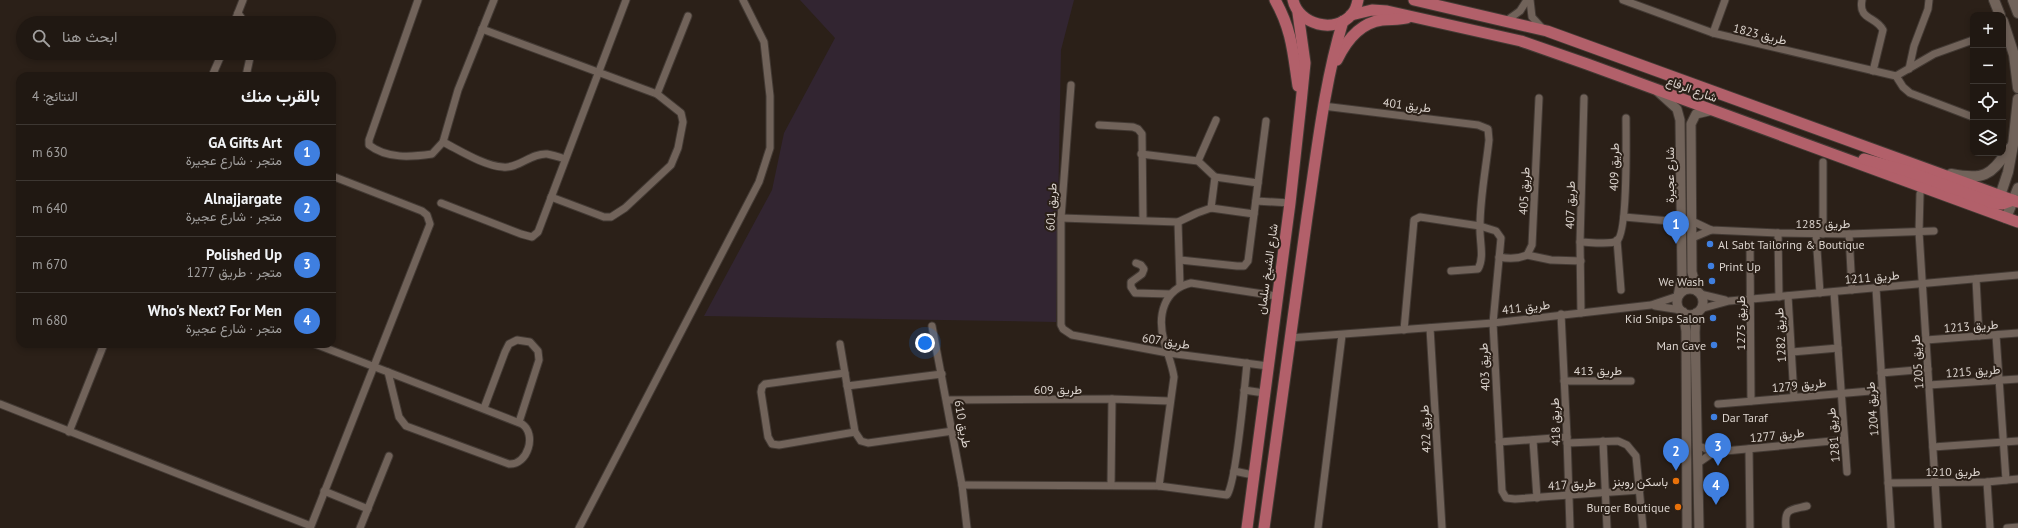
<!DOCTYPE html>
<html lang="ar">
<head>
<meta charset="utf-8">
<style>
  :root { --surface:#201812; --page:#28211b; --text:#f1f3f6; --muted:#a2a09f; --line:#3d3732; --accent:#dfb033 }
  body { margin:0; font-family:"PT Sans",Vazirmatn,sans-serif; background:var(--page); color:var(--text); direction:rtl }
  .controls { position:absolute; right:12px; top:12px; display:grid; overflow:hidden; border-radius:8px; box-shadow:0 2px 6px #0003 }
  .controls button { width:36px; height:36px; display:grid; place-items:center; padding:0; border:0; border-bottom:1px solid var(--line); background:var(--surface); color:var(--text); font:20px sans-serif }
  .you { position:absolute; left:925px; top:343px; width:14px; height:14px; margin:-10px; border:3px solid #fff; border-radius:50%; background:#1a73e8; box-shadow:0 0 0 6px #1a73e833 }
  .badge { display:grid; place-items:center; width:26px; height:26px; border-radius:50%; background:var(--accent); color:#fff; font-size:13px; font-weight:700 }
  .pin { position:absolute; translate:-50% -33px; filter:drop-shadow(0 1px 2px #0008) }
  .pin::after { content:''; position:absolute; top:21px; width:14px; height:12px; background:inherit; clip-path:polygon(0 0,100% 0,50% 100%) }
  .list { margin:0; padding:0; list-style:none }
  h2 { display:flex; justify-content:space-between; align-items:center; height:52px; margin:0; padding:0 16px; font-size:17px }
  h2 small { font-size:13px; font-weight:400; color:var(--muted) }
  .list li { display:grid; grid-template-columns:26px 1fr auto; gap:12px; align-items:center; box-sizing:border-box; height:56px; padding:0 16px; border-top:1px solid var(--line) }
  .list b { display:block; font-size:15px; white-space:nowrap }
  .list p { margin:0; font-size:13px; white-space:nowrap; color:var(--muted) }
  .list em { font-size:13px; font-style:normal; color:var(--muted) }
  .icon { flex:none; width:22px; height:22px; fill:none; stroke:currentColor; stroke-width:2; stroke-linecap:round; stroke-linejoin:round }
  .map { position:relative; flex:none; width:2018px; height:528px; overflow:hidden; direction:ltr }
  .search { position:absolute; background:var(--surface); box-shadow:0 2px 6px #0003; left:16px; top:16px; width:320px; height:44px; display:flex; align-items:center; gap:10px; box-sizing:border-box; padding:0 14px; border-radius:22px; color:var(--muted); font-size:15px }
  .panel { position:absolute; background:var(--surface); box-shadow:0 2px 6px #0003; left:16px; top:72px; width:320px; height:276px; border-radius:12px; direction:rtl }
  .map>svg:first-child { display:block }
  .industrial { fill:#322531 }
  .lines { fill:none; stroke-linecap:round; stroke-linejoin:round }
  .minor-casing { stroke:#433a34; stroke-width:9 }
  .tertiary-casing { stroke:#433a34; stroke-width:11 }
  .secondary-casing { stroke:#433a34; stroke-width:12 }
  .primary-casing { stroke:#433a34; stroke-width:13 }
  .minor { stroke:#71635a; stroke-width:7 }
  .tertiary { stroke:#71635a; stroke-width:9 }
  .secondary { stroke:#71635a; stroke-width:10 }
  .primary { stroke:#b2606a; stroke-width:11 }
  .shop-dot { fill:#3f7fe0; stroke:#2b2018; stroke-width:1.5 }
  .food-dot { fill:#e8710a; stroke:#2b2018; stroke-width:1.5 }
  .labels { text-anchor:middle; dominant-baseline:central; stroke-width:4; stroke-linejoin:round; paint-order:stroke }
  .street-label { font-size:12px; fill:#dcd4ce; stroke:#2b2018 }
  .poi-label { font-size:12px; fill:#dcd4ce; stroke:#2b2018; text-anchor:end }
</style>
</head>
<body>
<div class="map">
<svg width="2018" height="528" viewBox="0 0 2018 528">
  <rect width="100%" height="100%" fill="#2b2018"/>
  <polygon class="industrial" points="800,0 1074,0 1061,50 1056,322 704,316 772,190 784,133 835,38"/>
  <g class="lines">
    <g class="minor-casing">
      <g id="minor">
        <path d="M418,0L369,140V145C387,159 411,157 432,154L443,142L458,90L494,0"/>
        <polyline points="1530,0 1532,17 1543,29"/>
        <polyline points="1623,0 1713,33 1896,76 1903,87 1910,93 1973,117"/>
        <path d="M1862,0C1858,20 1876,16 1883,30L1873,71"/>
        <polyline points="238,13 245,23"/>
        <polyline points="1506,21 1520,11 1527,0"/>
        <polyline points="234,23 243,0"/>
        <polyline points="482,29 657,94"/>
        <polyline points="1713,33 1725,0"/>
        <polyline points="1909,69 1914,46 1928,9 1929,0"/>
        <polyline points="212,76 222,53"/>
        <polyline points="246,76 251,53"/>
        <polyline points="1896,76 1934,54 1973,40"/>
        <polyline points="1071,85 1061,218 1061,325 1063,329 1072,335 1168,353 1268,366"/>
        <path d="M1323,106L1478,125L1488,129L1489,140C1486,168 1480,198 1480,226C1479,240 1485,257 1478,269L1451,271"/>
        <polyline points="1099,125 1133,127 1138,129 1142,134 1143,220"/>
        <path d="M443,142C459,150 484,166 503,167C518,169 531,153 547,154C553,155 559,157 565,159"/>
        <polyline points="1141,154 1198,161 1215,177 1211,208"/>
        <polyline points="1198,161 1216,120"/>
        <polyline points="1823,162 1823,234"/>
        <polyline points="1215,177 1258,183"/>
        <polyline points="1920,194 1919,232 1938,528"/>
        <polyline points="551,197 604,217 611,217 625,208 671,165 678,148 683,122 681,113 657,94 688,16"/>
        <polyline points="1256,201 1290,203"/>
        <polyline points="441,203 521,234 532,237 538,232 626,0"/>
        <polyline points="1624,217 1681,222"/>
        <polyline points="1061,218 1178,222 1197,213 1211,208 1254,214"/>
        <polyline points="1692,221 1711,230 1778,233 1849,234 1934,231"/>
        <polyline points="1178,222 1180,286"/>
        <polyline points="1778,233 1779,297"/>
        <polyline points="1849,234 1852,290"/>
        <polyline points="1816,235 1820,293"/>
        <polyline points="1692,238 1711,230"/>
        <polyline points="1617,240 1621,290"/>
        <path d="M1580,242C1588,242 1611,245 1617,241C1628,232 1626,136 1626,118"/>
        <polyline points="1750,245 1751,401"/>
        <polyline points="1527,255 1551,260 1581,261"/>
        <path d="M1499,257C1509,259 1518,259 1527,255L1532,245L1539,98"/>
        <polyline points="1180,260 1237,266 1244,266 1248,261 1266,121"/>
        <polyline points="1136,263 1141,265 1144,269 1142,274 1131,282 1131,287 1135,293 1170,294"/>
        <polyline points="1976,279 1979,336"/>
        <polyline points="1876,288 1891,528"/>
        <polyline points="1834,292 1847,472"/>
        <polyline points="1700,294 1725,300"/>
        <polyline points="1788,296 1794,397"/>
        <polyline points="1655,306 1681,310"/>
        <polyline points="1700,309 1729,301 2018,275"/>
        <polyline points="1581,313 1580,242 1584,98"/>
        <polyline points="1561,314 1567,437 1570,528"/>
        <polyline points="932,326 962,485 967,528"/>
        <polyline points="1430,328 1442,528"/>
        <polyline points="1404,330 1414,220 1420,217 1480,226 1496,231 1501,238 1493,323 1502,491 1506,498 1515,499 1640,490"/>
        <polyline points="1996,335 2006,480"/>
        <polyline points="1289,338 1493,323 1651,305 1678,296"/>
        <polyline points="1926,340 2018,333"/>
        <polyline points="315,344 388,372"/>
        <polyline points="840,344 855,432 861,441 868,443 953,431"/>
        <polyline points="1792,352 1838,348"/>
        <path d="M388,372L522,424C537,434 528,465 509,464L406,426L399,417Z"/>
        <polyline points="845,373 765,384 762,387 761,392 768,437 772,444 779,445 855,432"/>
        <polyline points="1881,373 1928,369"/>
        <polyline points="1564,381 1631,381"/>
        <polyline points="1929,385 2018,379"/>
        <polyline points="847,386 942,374"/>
        <polyline points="1244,390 1264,393"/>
        <polyline points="947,400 1112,399 1169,401"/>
        <polyline points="0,404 311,526 430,224 427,215 422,211 332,176"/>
        <polyline points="1718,404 1882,390"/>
        <polyline points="484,408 505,352 509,344 517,340 530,342 538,351 539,360 519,422"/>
        <polyline points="69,432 104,344"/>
        <polyline points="1533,440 1537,498"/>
        <polyline points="1603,441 1607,528"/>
        <polyline points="1499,442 1567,437"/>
        <polyline points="1567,443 1618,441 1627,445 1636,456 1643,528"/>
        <polyline points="1699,446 1714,452 1843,440"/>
        <polyline points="1933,447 2018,441"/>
        <polyline points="1749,449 1750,528"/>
        <polyline points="1698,463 1714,452"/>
        <polyline points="1234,471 1253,475"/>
        <polyline points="1987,482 1990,528"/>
        <polyline points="1888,483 1987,482 2018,479"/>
        <path d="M962,485L1159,486L1227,495C1236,483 1245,384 1247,363"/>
        <polyline points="1111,485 1112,399"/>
        <path d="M1159,486L1174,377C1172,364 1167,353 1164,341C1157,315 1164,289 1191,283L1276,296"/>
        <polyline points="324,491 368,509"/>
        <polyline points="360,528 389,456"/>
        <polyline points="579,528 759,182 770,148 770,96 764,42 743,0"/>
        <polyline points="1318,528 1342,335"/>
        <path d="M1786,528C1784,508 1790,510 1807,506"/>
        <polyline points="2007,528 2018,527"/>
      </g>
    </g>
    <g class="tertiary-casing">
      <g id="tertiary">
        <polyline points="1657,91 1677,109 1680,120 1682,275 1678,296"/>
        <circle cx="1690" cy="302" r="13"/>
        <polyline points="1697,291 1692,272 1691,124 1696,114 1713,110"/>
        <polyline points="1683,312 1686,331 1687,528"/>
        <polyline points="1696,313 1695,332 1699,528"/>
      </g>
    </g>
    <g class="secondary-casing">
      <g id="secondary">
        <polyline points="1994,0 2000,15"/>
        <polyline points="2013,0 2018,13"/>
        <polyline points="2003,21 2014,55 2018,88"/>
        <path d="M1951,174C1988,181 1990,174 2012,146"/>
        <polyline points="1998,202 2008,172 2013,145 2018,99"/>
        <polyline points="2006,218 2018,188"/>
      </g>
    </g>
    <g class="primary-casing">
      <g id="primary">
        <path d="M1275,0C1292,30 1293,53 1298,86"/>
        <path d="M1293,0C1298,24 1335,35 1352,14C1355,11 1357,5 1358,0"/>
        <polyline points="1414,0 1547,31 2018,202"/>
        <polyline points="1351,15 1372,10 1387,11 1521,41 1587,64 2018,222"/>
        <path d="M1337,60C1346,41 1359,23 1382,20C1391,19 1399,20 1407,18"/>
        <polyline points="1864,159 1907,171 1993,203 2002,204 2013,200"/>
        <polyline points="1247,528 1290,203 1301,103 1305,63 1298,13"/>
        <path d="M1264,528C1278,424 1292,320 1307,217C1317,151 1324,84 1343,21"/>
      </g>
    </g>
    <use href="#minor" class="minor"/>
    <use href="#tertiary" class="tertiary"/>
    <use href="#secondary" class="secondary"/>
    <use href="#primary" class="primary"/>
  </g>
  <g class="shop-dot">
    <circle cx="1710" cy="244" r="4"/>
    <circle cx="1711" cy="266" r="4"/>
    <circle cx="1712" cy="281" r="4"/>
    <circle cx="1713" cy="318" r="4"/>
    <circle cx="1714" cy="345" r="4"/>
    <circle cx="1714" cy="417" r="4"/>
  </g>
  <g class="food-dot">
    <circle cx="1676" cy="481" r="4"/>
    <circle cx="1678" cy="507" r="4"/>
  </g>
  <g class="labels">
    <g class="street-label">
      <text transform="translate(1760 34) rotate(14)">طريق 1823</text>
      <text transform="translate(1692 89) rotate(20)">شارع الرفاع</text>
      <text transform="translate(1407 105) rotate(7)">طريق 401</text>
      <text transform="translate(1614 167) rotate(-89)">طريق 409</text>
      <text transform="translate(1669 175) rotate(-90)">شارع عجيرة</text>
      <text transform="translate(1524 191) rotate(-87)">طريق 405</text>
      <text transform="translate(1570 205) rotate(-89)">طريق 407</text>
      <text transform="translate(1051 207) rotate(-87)">طريق 601</text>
      <text x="1823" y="223">طريق 1285</text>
      <text transform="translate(1267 269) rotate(-82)">شارع الشيخ سلمان</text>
      <text transform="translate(1872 277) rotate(-5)">طريق 1211</text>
      <text transform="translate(1526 307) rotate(-7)">طريق 411</text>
      <text transform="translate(1740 323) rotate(-90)">طريق 1275</text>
      <text transform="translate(1971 326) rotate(-4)">طريق 1213</text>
      <text transform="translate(1780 335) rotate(-93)">طريق 1282</text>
      <text transform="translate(1166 341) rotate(9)">طريق 607</text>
      <text transform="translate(1917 362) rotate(-94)">طريق 1205</text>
      <text transform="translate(1484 367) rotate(-93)">طريق 403</text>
      <text x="1598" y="370">طريق 413</text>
      <text transform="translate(1973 371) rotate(-4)">طريق 1215</text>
      <text transform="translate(1799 385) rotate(-6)">طريق 1279</text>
      <text x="1058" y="389">طريق 609</text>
      <text transform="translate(1872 409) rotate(-94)">طريق 1204</text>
      <text transform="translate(1555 422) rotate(-92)">طريق 418</text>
      <text transform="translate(963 424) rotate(80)">طريق 610</text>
      <text transform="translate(1425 429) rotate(-93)">طريق 422</text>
      <text transform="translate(1777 435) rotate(-6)">طريق 1277</text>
      <text transform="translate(1833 435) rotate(-95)">طريق 1281</text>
      <text x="1953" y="471">طريق 1210</text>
      <text transform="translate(1572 484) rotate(-4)">طريق 417</text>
    </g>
    <g class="poi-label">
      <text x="1718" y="244" text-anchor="start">Al Sabt Tailoring &amp; Boutique</text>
      <text x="1719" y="266" text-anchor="start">Print Up</text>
      <text x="1704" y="281">We Wash</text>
      <text x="1705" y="318">Kid Snips Salon</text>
      <text x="1706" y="345">Man Cave</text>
      <text x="1722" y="417" text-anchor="start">Dar Taraf</text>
      <text x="1668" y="481">باسكن روبنز</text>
      <text x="1670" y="507">Burger Boutique</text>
    </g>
  </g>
</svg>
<div class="controls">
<button>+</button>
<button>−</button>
<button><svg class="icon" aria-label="locate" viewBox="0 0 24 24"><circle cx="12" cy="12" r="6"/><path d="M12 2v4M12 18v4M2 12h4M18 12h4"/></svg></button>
<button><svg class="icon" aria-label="layers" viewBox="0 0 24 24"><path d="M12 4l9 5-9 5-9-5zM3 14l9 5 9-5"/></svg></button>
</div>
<div class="you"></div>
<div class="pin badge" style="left:1676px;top:244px;background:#3f7fe0">1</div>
<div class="pin badge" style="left:1676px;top:471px;background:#3f7fe0">2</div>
<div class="pin badge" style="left:1718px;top:466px;background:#3f7fe0">3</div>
<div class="pin badge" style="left:1716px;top:505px;background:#3f7fe0">4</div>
<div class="search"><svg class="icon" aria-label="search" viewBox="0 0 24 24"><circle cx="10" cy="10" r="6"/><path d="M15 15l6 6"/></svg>ابحث هنا</div>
<section class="panel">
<h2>بالقرب منك<small>النتائج: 4</small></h2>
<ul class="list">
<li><span class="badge" style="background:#3f7fe0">1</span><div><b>GA Gifts Art</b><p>متجر · شارع عجيرة</p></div><em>630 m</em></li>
<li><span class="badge" style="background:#3f7fe0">2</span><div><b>Alnajjargate</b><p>متجر · شارع عجيرة</p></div><em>640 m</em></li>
<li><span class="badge" style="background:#3f7fe0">3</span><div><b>Polished Up</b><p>متجر · طريق 1277</p></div><em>670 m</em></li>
<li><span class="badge" style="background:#3f7fe0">4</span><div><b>Who's Next? For Men</b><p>متجر · شارع عجيرة</p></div><em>680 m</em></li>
</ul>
</section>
</div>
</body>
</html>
